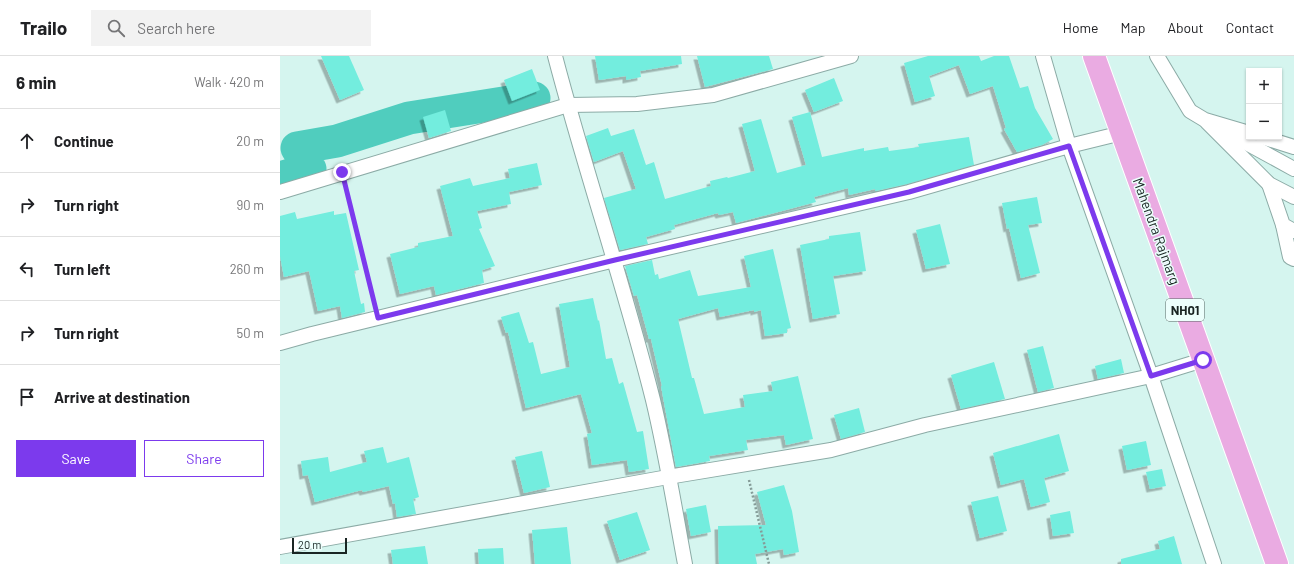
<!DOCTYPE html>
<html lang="en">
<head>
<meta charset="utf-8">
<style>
  :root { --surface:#fff; --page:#f2f2f2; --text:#202124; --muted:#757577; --line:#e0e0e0; --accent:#7c3aed }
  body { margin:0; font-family:Barlow,sans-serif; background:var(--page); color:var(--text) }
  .controls { position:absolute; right:12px; top:12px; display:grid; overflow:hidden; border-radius:0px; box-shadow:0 1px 3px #0004 }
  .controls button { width:36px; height:36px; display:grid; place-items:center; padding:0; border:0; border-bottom:1px solid var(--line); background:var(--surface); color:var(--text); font:20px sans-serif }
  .scale { position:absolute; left:12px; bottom:10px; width:55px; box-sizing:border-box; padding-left:4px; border:2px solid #192523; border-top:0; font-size:11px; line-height:14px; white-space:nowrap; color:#192523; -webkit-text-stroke:3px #ecfffc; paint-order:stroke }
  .stop { position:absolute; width:12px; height:12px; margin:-9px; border:3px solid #7c3aed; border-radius:50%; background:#fff }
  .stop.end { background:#7c3aed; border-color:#fff; box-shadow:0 1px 4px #0008 }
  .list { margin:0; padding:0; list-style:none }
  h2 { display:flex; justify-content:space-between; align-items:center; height:52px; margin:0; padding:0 16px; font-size:17px }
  h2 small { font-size:13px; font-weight:400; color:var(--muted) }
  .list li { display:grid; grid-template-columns:26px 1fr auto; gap:12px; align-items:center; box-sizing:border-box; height:64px; padding:0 16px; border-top:1px solid var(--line) }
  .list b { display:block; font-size:15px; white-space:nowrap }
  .list em { font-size:13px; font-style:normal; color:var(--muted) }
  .actions { display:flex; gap:8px; padding:12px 16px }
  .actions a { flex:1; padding:9px 0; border:1px solid var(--accent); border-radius:0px; text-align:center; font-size:14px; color:var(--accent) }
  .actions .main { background:var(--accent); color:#fff }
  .icon { flex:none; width:22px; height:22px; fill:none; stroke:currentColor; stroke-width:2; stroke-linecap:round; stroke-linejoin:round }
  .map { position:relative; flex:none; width:1014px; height:508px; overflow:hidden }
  header { display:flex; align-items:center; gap:24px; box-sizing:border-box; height:56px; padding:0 20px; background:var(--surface); border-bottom:1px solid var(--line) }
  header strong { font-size:19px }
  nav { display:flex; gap:22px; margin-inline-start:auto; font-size:14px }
  .search { width:280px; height:36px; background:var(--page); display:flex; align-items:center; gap:10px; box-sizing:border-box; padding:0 14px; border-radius:0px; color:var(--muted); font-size:15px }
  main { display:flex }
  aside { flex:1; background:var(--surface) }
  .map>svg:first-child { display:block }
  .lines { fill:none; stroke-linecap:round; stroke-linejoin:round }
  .river { stroke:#50cdbe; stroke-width:33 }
  .building { fill:#73edde; filter:url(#shadow) }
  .minor-casing { stroke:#8caba6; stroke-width:16 }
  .trunk-casing { stroke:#fff; stroke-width:24 }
  .path { stroke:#859c98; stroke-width:2.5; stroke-dasharray:2 2; stroke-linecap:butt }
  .minor { stroke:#fff; stroke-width:14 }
  .trunk { stroke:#eaabe2; stroke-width:22 }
  .route { stroke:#7c3aed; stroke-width:5 }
  .labels { text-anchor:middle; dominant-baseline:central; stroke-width:3; stroke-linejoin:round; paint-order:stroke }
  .shield { fill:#ecfffc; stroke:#586664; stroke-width:1 }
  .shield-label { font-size:13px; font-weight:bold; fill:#192523 }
  .street-label { font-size:14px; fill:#192523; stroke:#ecfffc }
</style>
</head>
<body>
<header>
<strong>Trailo</strong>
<div class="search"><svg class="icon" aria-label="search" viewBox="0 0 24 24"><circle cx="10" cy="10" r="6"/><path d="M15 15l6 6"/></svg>Search here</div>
<nav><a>Home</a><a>Map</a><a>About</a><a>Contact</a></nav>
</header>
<main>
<aside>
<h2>6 min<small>Walk · 420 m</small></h2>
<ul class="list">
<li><svg class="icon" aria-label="ahead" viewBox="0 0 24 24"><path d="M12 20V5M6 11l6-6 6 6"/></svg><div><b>Continue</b></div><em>20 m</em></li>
<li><svg class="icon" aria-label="right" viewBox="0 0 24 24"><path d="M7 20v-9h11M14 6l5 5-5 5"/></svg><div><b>Turn right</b></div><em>90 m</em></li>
<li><svg class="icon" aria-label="left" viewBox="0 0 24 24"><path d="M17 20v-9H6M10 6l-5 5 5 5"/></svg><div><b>Turn left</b></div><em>260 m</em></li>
<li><svg class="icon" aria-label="right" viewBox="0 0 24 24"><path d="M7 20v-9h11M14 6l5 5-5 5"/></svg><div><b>Turn right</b></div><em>50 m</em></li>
<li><svg class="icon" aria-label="arrive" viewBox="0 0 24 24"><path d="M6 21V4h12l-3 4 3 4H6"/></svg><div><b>Arrive at destination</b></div></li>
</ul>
<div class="actions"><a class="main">Save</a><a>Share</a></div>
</aside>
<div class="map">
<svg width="1014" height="508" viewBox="0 0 1014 508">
  <defs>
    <filter id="shadow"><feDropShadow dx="-3.5" dy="3.5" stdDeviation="0" flood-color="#0004"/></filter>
  </defs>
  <rect width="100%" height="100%" fill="#d5f5ef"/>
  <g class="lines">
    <polyline class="river" points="0,122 30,113 17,92 57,85 129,62 254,42"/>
  </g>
  <g class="building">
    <polygon points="41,0 69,0 84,34 60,44"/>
    <polygon points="315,0 401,0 402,8 360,15 361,21 346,24 346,20 319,24"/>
    <polygon points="417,0 489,0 493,13 425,31"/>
    <polygon points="648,0 699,0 701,5 714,0 729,0 740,32 748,30 755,52 773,83 762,89 737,96 724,73 726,72 713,30 690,38 679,9 649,20 655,40 635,46 624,7"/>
    <polygon points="252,13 260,34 232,45 224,24"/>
    <polygon points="554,22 563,45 534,56 525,34"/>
    <polygon points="165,54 171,75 149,82 143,61"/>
    <polygon points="530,56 542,101 584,92 584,95 608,91 609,95 639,91 638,88 689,81 694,109 627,128 600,134 595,135 595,133 569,139 568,132 534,141 536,146 456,167 453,156 439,159 438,157 394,169 395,173 366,181 368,188 340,194 324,142 356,133 343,95 314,106 306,80 328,72 331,80 354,73 366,109 374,106 385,143 431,130 430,125 447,121 448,122 475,115 462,68 481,63 497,117 526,109 512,61"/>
    <polygon points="257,107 262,129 229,136 231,148 197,155 202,172 199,173 215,210 202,214 204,227 156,239 154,230 120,238 110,198 138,191 138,187 173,180 160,130 190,122 193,130 230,122 228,113"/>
    <polygon points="757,141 762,167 748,169 760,217 741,222 729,172 727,173 722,147"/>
    <polygon points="54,155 54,159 66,157 79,214 74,215 81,248 84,247 85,256 62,262 60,250 38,255 29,215 4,221 0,200 0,160 15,156 17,163"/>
    <polygon points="660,168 670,208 646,213 636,174"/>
    <polygon points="580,176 586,215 553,220 560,258 533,263 520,189 549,183 549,180"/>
    <polygon points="493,193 511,272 507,273 507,277 485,280 481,254 474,256 474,254 440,261 438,252 398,263 412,322 414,322 424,358 465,351 463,339 493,335 491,326 518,320 533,383 506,389 504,379 466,384 468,394 429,400 430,405 396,411 381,330 382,330 371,283 369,283 357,239 354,240 345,210 372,204 375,219 378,218 379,223 410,214 418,240 471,231 464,200"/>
    <polygon points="313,242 318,265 319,264 326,303 332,302 339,328 343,326 357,376 363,375 369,413 349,416 347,404 312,409 307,378 312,377 301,338 246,352 228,276 226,277 221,261 239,256 249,287 253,286 261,318 290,311 279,248"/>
    <polygon points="763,290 774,332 758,336 747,294"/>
    <polygon points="841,303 844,317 818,323 815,310"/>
    <polygon points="714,306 725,343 681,353 671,319"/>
    <polygon points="579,352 585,376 561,383 554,359"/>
    <polygon points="779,378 789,415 764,422 770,446 751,451 744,423 721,429 713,397"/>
    <polygon points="866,385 871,409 847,414 842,390"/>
    <polygon points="103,391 107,407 129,401 139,441 133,443 136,458 117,461 115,447 113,448 109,430 83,436 82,434 35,446 28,419 23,420 21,405 48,401 50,416 87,406 84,395"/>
    <polygon points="262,395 270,431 244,437 235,401"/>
    <polygon points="882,413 886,430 870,433 866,416"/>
    <polygon points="504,429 512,455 519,496 504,499 503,493 475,498 477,508 439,508 438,470 486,469 477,436"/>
    <polygon points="718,440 727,475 700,482 691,446"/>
    <polygon points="426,449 431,476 411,480 406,453"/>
    <polygon points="790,455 794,477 773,480 770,459"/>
    <polygon points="357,456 370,494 340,504 327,465"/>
    <polygon points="287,471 291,508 255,508 252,474"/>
    <polygon points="894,480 902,508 841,508 841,503 880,493 878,485"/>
    <polygon points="145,490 148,508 113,508 111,494"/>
    <polygon points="223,492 224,508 199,508 198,493"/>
  </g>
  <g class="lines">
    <g class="minor-casing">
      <g id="minor">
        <path d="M275,0C305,115 344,228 373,344C386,398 395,454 405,508"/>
        <polyline points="763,0 789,90 871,320 934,508"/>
        <polyline points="877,0 910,55 925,64 969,77"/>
        <polyline points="927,66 989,128 1014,141"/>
        <polyline points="950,78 1014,113"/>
        <polyline points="982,81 1014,91"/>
        <polyline points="989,128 1003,169 1014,175"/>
        <polyline points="0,136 288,49 357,48 433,39 571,0"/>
        <polyline points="1003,169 1010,201 1014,203"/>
        <polyline points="0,287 32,278 335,204 629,136 789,90 842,77"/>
        <polyline points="0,491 388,421 551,394 645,369 871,320 923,304"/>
      </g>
    </g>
    <g class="trunk-casing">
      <polyline id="trunk" points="814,0 997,508"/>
    </g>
    <g class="path">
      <polyline points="66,132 94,246"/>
      <polyline points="469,424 489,508"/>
    </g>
    <use href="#minor" class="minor"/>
    <use href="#trunk" class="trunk"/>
  </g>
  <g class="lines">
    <polyline class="route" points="62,116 98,262 335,204 629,136 789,90 871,320 923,304"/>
  </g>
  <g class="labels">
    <rect class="shield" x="886" y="243" width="38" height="22" rx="3"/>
    <g class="shield-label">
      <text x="905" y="254">NH01</text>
    </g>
    <g class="street-label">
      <text transform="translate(877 175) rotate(70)">Mahendra Rajmarg</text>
    </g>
  </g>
</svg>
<div class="controls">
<button>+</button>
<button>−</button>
</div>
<div class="scale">20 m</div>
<div class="stop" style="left:923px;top:304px"></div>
<div class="stop end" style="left:62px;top:116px"></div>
</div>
</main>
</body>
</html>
